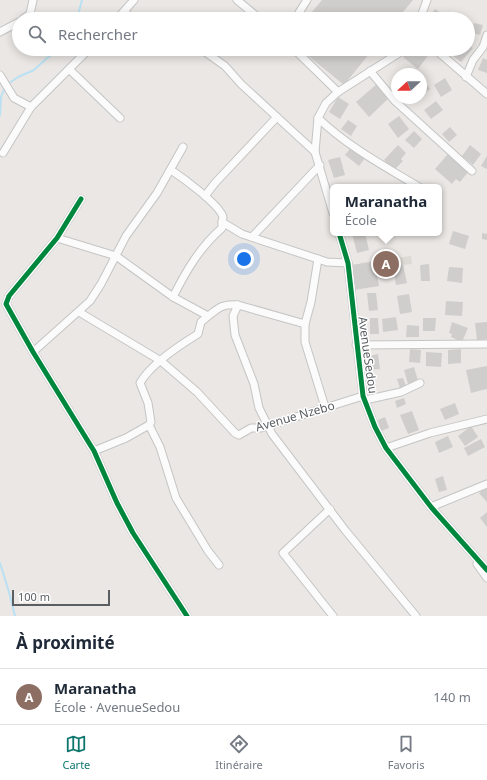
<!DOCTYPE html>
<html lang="fr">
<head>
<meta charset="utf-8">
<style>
  :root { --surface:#fff; --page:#f2f2f3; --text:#1f2937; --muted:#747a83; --line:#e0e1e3; --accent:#0f766e }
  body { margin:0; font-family:"Noto Sans",sans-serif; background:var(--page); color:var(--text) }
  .compass { position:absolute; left:391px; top:68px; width:36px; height:36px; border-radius:50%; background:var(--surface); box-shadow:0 2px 10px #0003; rotate:248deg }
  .scale { position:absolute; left:12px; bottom:10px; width:98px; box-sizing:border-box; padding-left:4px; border:2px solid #5a5e61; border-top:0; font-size:11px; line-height:14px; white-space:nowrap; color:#5a5e61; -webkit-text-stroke:3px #fff; paint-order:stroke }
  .you { position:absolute; left:244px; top:259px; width:14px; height:14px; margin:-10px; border:3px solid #fff; border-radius:50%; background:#1a73e8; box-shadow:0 0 0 6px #1a73e833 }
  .badge { display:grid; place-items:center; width:26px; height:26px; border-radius:50%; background:var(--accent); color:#fff; font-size:13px; font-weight:700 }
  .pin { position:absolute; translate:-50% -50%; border:2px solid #fff; box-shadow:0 1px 4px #0006 }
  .popup { position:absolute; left:330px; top:184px; width:112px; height:52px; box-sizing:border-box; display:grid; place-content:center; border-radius:6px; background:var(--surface); filter:drop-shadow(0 1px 3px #0005); font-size:13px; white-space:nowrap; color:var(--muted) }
  .popup b { font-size:15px; color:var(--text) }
  .popup::after { content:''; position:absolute; left:50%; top:100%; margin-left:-8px; border:8px solid transparent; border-top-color:var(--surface) }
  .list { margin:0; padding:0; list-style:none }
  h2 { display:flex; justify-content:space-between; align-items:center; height:52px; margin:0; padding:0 16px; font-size:17px }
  h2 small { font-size:13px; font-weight:400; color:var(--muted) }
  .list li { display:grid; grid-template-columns:26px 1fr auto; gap:12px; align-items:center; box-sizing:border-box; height:56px; padding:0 16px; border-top:1px solid var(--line) }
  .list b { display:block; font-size:15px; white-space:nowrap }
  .list p { margin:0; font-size:13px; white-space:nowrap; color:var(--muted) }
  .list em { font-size:13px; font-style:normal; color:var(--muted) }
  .icon { flex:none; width:22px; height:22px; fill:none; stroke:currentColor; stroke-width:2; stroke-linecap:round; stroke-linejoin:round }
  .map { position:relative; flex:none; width:487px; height:616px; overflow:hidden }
  .search { position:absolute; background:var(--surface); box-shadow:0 2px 10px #0003; left:12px; right:12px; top:12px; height:44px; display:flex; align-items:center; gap:10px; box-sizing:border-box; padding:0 14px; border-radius:22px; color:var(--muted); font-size:15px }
  .sheet { height:108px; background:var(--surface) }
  nav { display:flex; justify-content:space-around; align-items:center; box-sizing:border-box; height:56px; border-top:1px solid var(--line); background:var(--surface); font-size:11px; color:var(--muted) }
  nav a { display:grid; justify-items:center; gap:2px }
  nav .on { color:var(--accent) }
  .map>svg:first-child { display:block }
  .education { fill:#ddd9d4 }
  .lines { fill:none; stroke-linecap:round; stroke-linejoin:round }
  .stream { stroke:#bae1f3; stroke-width:2 }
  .building { fill:#d0cecd }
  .street-casing { stroke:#c5c5c5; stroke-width:9 }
  .street { stroke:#fcfbfb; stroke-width:7 }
  .cycleway-casing { stroke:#fff; stroke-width:8 }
  .cycleway { stroke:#00873e; stroke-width:5 }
  .labels { text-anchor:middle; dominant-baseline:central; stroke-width:3; stroke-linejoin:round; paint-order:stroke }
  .street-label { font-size:12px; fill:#5a5e61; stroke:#fff }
</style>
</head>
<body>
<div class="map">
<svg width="487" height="616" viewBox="0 0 487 616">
  <rect width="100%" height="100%" fill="#eae7e4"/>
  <polygon class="education" points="411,256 412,264 361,269 360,263"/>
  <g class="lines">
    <g class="stream">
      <polyline points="77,19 82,0"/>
      <polyline points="8,84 18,77 34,70 47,58 61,49"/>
      <polyline points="0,115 1,97 5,87"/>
      <polyline points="0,563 9,592 15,616"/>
    </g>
  </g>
  <g class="building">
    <polygon points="322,0 413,0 397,19 306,19"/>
    <polygon points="435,9 445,16 442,19 428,19"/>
    <polygon points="86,14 96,19 83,19"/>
    <polygon points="474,23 483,25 480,35 472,33"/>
    <polygon points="468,44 473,48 461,62 448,52 451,49 468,49"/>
    <polygon points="300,49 373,49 344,85"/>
    <polygon points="409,49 425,49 430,53 418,69 403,57"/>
    <polygon points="483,58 487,60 487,73 478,70"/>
    <polygon points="445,78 452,90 441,97 434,85"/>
    <polygon points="424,81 430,89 424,94 421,90 421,84"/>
    <polygon points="378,83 390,97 369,117 356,102"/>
    <polygon points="338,97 349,104 340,119 329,112"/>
    <polygon points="436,101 443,110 431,119 424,110"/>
    <polygon points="399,116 409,129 398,138 388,124"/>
    <polygon points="348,120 357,126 351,136 341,129"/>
    <polygon points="450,127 457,135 449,142 442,134"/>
    <polygon points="414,131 422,139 414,148 405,140"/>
    <polygon points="398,145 406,153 401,159 403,161 394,170 384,160"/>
    <polygon points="470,145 481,154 473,165 462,156"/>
    <polygon points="352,146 366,157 359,166 345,155"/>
    <polygon points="448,154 469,171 460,182 456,179 452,184 435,169"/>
    <polygon points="487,156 487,169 481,166"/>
    <polygon points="340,157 345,175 334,178 328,160"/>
    <polygon points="453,231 469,236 465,249 449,244"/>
    <polygon points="352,233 365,233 369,250 357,253"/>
    <polygon points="482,233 487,234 487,240 482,239"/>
    <polygon points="375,262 379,286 354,290 350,265"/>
    <polygon points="429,264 430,281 421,281 420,265"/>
    <polygon points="403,265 407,283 396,285 393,267"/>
    <polygon points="449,267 463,268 462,283 447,281"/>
    <polygon points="367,293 376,293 378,310 369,311"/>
    <polygon points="409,294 412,312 400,314 397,296"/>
    <polygon points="446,301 463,302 462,316 445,315"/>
    <polygon points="396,317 398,330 383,332 382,319"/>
    <polygon points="370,318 378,318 379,334 370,334"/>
    <polygon points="423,318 436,318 435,331 423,331"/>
    <polygon points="452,322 468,328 462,342 451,337 452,334 449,333"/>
    <polygon points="487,322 487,339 477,340 475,323"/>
    <polygon points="407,325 419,326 419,337 406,337"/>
    <polygon points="410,349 421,350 420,363 409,362"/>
    <polygon points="461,349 461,363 448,364 448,350"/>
    <polygon points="426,352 442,353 441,367 426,366"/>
    <polygon points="378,354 380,369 367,370 365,360 370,360 369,356"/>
    <polygon points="487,366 487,389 471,393 466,370"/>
    <polygon points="414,367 418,381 408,384 404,370"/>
    <polygon points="372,374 373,381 366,382 365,375"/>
    <polygon points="403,378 406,386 400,388 397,379"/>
    <polygon points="404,398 406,404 397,408 395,401"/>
    <polygon points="455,403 459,414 445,420 440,409"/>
    <polygon points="412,411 419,430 408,434 400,415"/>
    <polygon points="385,417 389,428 381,431 378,420"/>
    <polygon points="471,426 478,437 465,446 458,436"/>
    <polygon points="448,436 453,447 439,453 435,442"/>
    <polygon points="481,439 485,447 468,456 464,448"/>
    <polygon points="443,476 447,490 439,492 435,479"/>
    <polygon points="487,486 487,502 479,493"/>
    <polygon points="487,512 487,527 480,518"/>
  </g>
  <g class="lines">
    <g class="street-casing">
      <g id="street">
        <polyline points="237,0 260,19"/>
        <polyline points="125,11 131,19"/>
        <polyline points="23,19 30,14 33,0"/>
        <polyline points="117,19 134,0"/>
        <polyline points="295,19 307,0"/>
        <polyline points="420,19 427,0"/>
        <polyline points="0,32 19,22"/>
        <polyline points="159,49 160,50"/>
        <polyline points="201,49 225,66 241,84 315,152"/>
        <polyline points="294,49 338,92"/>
        <polyline points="435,49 487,94"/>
        <polyline points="70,70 120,118"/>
        <polyline points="370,71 395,101 472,171"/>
        <polyline points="0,75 14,98 31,107"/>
        <polyline points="466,77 473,60 483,47 487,35"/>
        <path d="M318,118C347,146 384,166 419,187"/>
        <polyline points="3,153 31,107 89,49"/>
        <path d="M171,170C183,178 219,204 223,217L222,222"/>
        <polyline points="205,196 215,183 277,117"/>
        <polyline points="81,199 57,238 9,296 6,304 33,352 94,451 117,503 133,533 187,616"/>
        <polyline points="333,213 315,152 318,118 326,103 338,92 399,53 402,49"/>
        <polyline points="339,233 348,263 363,396 375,427 386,448 431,507 487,570"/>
        <polyline points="252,237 320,165"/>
        <path d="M57,238L116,256L173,297C186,271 200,247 222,228V222L242,234L327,262L348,263"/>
        <polyline points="318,259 311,302 305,324 305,342 325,407"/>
        <path d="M173,297L208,316C220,307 222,304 238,305L305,324"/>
        <polyline points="238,305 233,316 235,335 254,384 259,408 272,434 345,530 416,616"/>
        <polyline points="79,312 161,361 197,392 235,433 239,435 251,428 261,428 363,396"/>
        <polyline points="356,345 487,344"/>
        <polyline points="33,352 90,301 101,284 126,236 157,193 183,147"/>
        <polyline points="365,400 401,392 420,383"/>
        <polyline points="149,425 160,447 176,498 208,551 219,565"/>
        <polyline points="386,448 430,433 487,419"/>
        <path d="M94,451L126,438L149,425L151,422L148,403L140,383C150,365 180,345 198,334L201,322L208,316"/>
        <polyline points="431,507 487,484"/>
        <polyline points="330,509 283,553 333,616"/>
        <polyline points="477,564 487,578"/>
      </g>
    </g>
    <use href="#street" class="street"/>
    <g class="cycleway-casing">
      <g id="cycleway">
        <polyline points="81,199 57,238 9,296 6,304 33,352 94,451 117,503 133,533 187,616"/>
        <polyline points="339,233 348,263 363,396 375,427 386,448 431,507 487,570"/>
      </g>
    </g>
    <use href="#cycleway" class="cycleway"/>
  </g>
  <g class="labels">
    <g class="street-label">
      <text transform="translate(368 355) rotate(82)">AvenueSedou</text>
      <text transform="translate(295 416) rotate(-16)">Avenue Nzebo</text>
    </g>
  </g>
</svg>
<svg class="compass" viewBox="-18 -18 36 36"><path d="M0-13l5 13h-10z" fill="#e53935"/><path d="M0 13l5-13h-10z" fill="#747a83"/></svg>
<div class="scale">100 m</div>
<div class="you"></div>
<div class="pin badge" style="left:386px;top:264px;background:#8d6e63">A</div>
<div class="popup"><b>Maranatha</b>École</div>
<div class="search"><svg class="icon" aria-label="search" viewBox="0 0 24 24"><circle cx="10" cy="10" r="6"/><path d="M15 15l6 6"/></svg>Rechercher</div>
</div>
<section class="sheet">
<h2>À proximité<small></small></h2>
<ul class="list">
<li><span class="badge" style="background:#8d6e63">A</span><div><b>Maranatha</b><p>École · AvenueSedou</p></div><em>140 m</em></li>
</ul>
</section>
<nav>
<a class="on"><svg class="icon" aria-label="map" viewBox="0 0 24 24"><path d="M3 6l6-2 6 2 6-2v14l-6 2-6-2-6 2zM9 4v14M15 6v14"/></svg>Carte</a>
<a><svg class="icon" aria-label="directions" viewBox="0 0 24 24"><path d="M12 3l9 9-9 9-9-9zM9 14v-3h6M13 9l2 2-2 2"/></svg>Itinéraire</a>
<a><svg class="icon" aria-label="saved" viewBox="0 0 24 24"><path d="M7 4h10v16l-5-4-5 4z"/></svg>Favoris</a>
</nav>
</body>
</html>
